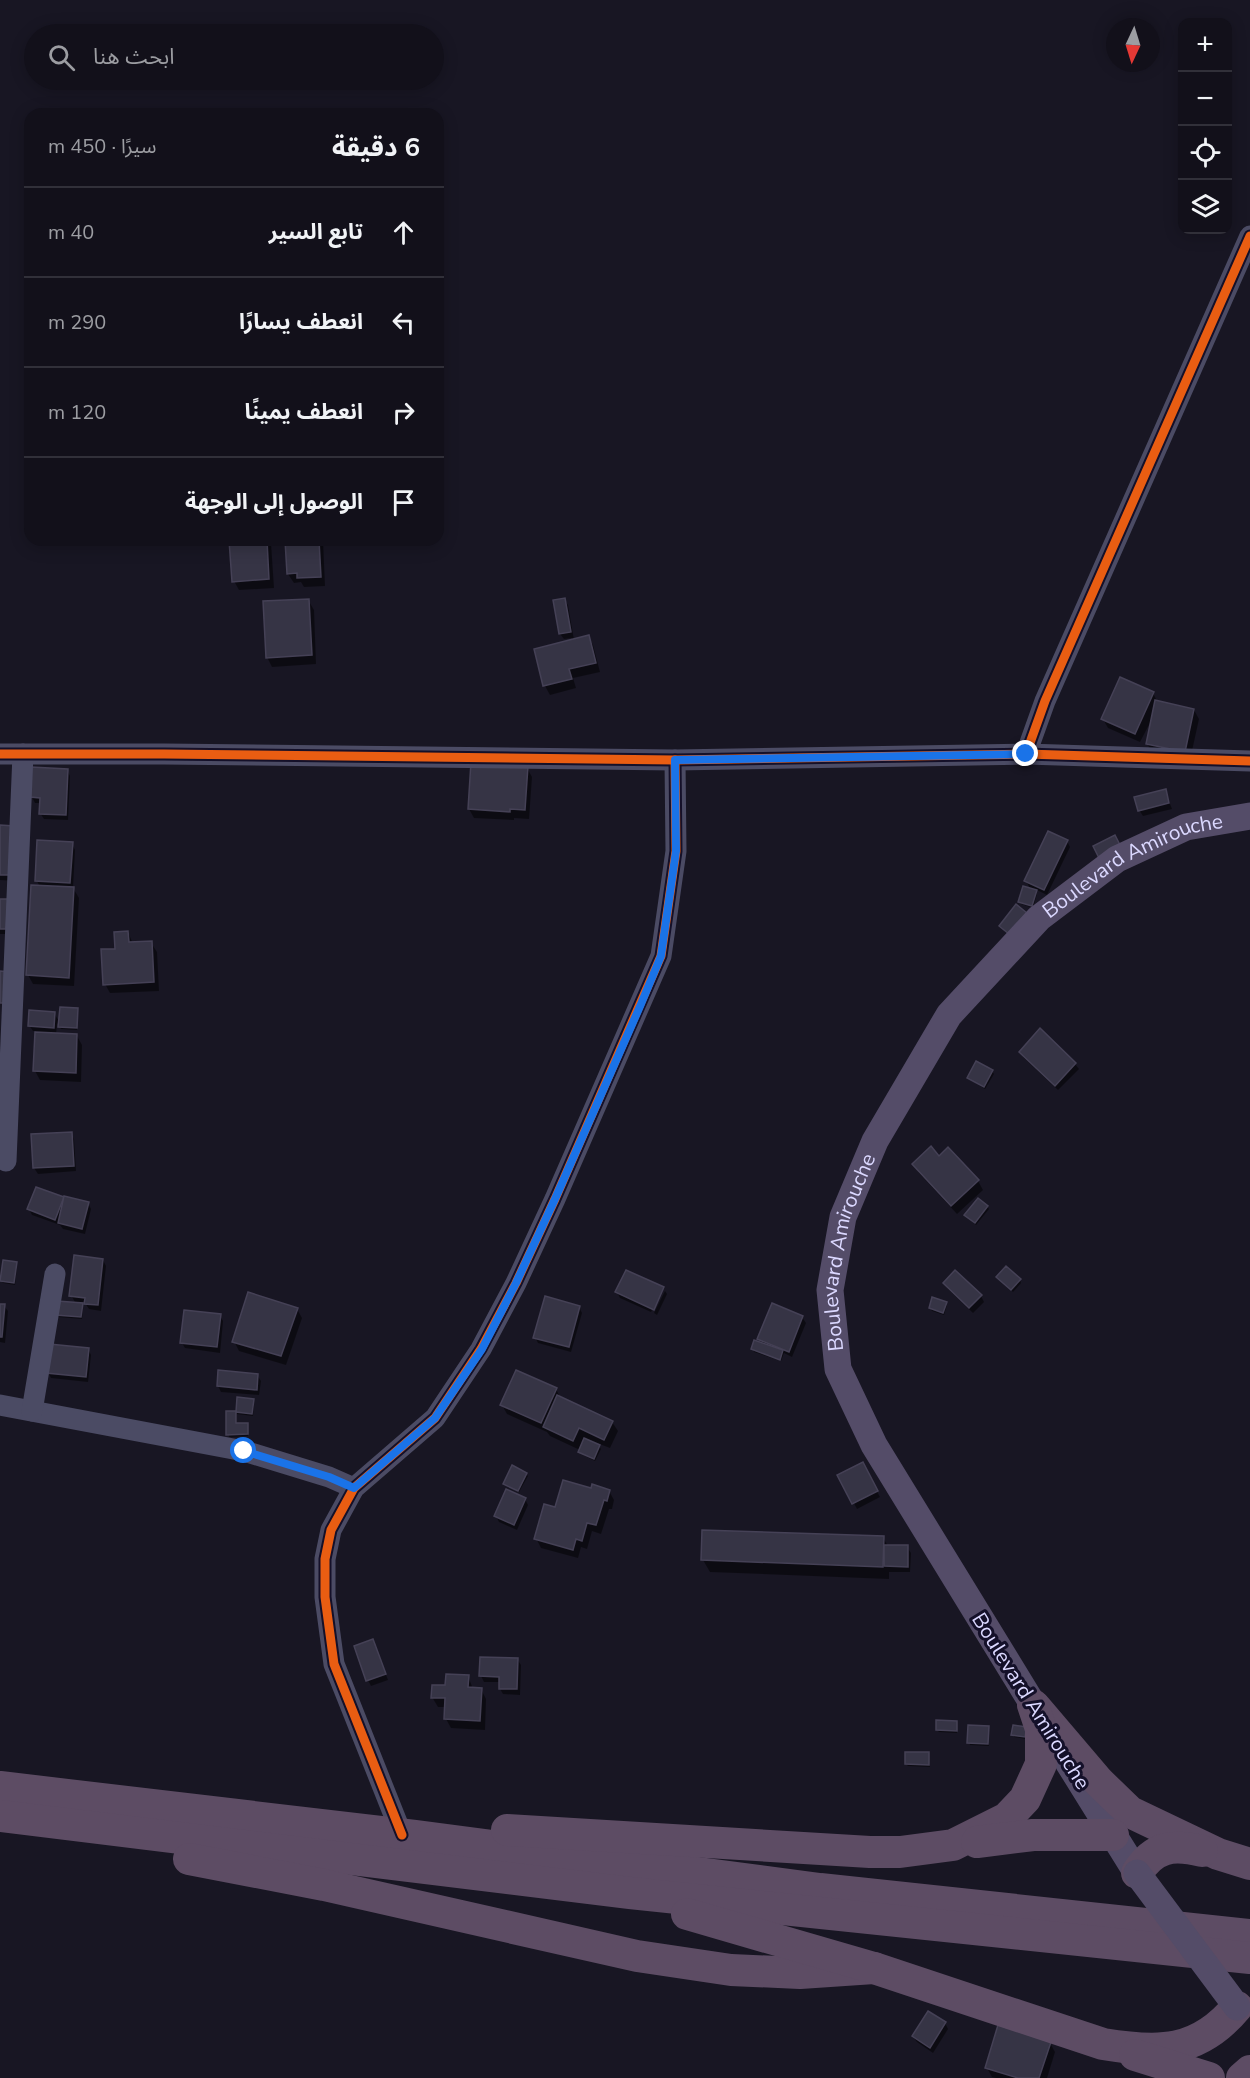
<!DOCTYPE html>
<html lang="ar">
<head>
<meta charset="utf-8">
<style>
  :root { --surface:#12101a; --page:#1f1e27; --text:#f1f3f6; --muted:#9c9da2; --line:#313039 }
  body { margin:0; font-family:"Nunito Sans","Noto Sans Arabic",sans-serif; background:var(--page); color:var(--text); direction:rtl }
  .controls { position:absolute; right:18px; top:18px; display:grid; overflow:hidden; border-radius:12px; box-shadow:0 3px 15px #0003 }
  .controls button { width:54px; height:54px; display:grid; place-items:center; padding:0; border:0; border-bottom:2px solid var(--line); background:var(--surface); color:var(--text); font:30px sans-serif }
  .compass { position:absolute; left:1106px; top:18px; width:54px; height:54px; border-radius:50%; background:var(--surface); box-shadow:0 3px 15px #0003; rotate:184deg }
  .stop { position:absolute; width:18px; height:18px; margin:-14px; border:4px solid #1a73e8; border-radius:50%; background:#fff }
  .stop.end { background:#1a73e8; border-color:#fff; box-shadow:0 2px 6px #0008 }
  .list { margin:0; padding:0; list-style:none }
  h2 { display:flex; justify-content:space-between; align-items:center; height:78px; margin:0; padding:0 24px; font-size:26px }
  h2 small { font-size:20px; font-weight:400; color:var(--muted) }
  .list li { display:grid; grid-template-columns:39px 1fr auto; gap:18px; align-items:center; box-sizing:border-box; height:90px; padding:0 24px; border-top:2px solid var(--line) }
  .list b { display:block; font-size:22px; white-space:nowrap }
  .list em { font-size:20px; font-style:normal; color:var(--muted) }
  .icon { flex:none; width:33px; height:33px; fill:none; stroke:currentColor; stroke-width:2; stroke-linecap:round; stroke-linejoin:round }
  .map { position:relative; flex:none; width:1250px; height:2078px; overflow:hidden; direction:ltr }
  .search { position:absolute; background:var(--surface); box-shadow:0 3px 15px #0003; left:24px; top:24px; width:420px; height:66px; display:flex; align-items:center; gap:15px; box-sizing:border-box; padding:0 21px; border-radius:33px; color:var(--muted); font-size:22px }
  .panel { position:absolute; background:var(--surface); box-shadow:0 3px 15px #0003; left:24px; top:108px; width:420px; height:438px; border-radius:18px; direction:rtl }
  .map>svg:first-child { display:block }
  .shadow { fill:#0007 }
  .building { fill:#363445; stroke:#454156; stroke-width:1.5 }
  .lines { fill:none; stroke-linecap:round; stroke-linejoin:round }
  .minor { stroke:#4b4b64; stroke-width:21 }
  .major { stroke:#544c68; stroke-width:27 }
  .highway { stroke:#5d4c64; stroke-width:32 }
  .major-bridge { stroke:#544c68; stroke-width:27 }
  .cycleway-casing { stroke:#141029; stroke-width:13 }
  .cycleway { stroke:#e95d12; stroke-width:9 }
  .route { stroke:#1a73e8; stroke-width:8 }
  .labels { text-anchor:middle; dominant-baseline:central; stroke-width:6; stroke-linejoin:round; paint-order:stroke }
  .street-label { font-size:21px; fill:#dbd8ff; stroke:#141029 }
</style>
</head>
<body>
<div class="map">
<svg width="1250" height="2078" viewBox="0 0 1250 2078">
  <rect width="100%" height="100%" fill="#181623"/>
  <g class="shadow">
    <polygon points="231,540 323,540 325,586 304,587 301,582 294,583 288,574 286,543 271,543 274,588 239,590 234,581"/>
    <polygon points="308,600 314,610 316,664 272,667 267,657"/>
    <polygon points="564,600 568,605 574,640 588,636 593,645 600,672 573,678 576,688 550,695 545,686 573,640 572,638 564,639 560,634"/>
    <polygon points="1153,693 1158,703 1194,710 1199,719 1190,760 1152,753 1147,743 1152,719 1140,742 1108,728 1103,719"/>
    <polygon points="527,768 532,777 529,819 514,818 514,820 474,818 469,809"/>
    <polygon points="67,770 70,776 68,820 44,819 40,813 41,803 35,803 32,797"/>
    <polygon points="1165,791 1172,809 1143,816 1139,810"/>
    <polygon points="0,827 15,881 0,880"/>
    <polygon points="1067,841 1070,847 1047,895 1035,889 1037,894 1033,908 1021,904 1019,902 1031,890 1026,881"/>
    <polygon points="72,844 75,850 73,888 79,898 74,986 33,984 28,975 40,887 37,881"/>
    <polygon points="0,900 9,934 0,934"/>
    <polygon points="128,932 133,944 151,943 157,952 159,991 110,993 105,984 116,950"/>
    <polygon points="77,1010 77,1030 61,1029 57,1023 56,1035 77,1036 82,1045 81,1082 40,1080 35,1071 36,1031 33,1031 29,1025 54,1013 60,1023"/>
    <polygon points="1020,1052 1075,1064 1079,1069 1058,1090 1024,1058"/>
    <polygon points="992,1071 994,1074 985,1089 968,1078"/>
    <polygon points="71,1133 74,1139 76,1171 38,1174 34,1168 33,1136"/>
    <polygon points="948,1149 978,1181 983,1190 957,1214 919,1173 914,1164 939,1158"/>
    <polygon points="37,1189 64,1199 88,1203 91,1209 85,1234 63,1229 60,1225 32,1215 29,1209"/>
    <polygon points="987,1206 989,1209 976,1225 967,1217"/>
    <polygon points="103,1260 106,1266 101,1311 89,1309 85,1303 80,1302 83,1307 82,1319 58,1317 57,1315 76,1304 71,1295"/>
    <polygon points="16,1264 17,1266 15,1285 3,1283 1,1281"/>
    <polygon points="627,1272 663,1289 651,1312 620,1298 617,1292"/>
    <polygon points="1000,1279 1020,1280 1021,1283 1013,1292"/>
    <polygon points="945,1284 981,1296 984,1302 973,1313 948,1289"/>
    <polygon points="665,1291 667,1294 657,1315 654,1313"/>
    <polygon points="946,1303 947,1305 944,1315 932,1311 930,1308"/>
    <polygon points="0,1305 4,1306 8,1311 5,1343 0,1342"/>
    <polygon points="579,1307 582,1313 571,1352 538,1343 535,1337"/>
    <polygon points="297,1309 302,1318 286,1365 239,1351 234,1341"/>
    <polygon points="220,1316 223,1321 220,1353 185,1348 182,1343"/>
    <polygon points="802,1317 806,1323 792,1357 784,1353 781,1361 754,1352 753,1349 762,1345 759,1339"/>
    <polygon points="88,1349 91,1355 88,1382 51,1378 48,1372"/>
    <polygon points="257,1375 261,1381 259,1395 221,1392 218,1386"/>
    <polygon points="556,1389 561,1399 612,1422 618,1431 610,1448 597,1443 601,1449 595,1461 581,1454 580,1450 550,1436 547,1432 507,1414 502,1405"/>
    <polygon points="239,1399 253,1400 254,1403 253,1416 237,1414 237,1424 247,1424 248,1436 229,1437 228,1412 238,1413"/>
    <polygon points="862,1464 880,1497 857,1509 839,1475"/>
    <polygon points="526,1474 528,1476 519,1492 505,1484"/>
    <polygon points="592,1490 609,1491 614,1500 612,1509 609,1509 601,1534 592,1531 587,1549 581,1547 578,1558 541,1548 536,1538"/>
    <polygon points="525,1499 528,1505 517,1530 499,1522 496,1516"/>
    <polygon points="883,1538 888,1546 907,1547 911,1553 910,1572 889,1572 889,1579 710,1572 703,1560"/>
    <polygon points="373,1641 388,1680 371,1686 368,1680"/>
    <polygon points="517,1659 521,1665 520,1695 503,1694 500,1689 500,1682 484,1682 481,1676"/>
    <polygon points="468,1676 473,1689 481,1689 486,1699 485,1730 451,1728 446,1719 446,1707 438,1707 432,1697 446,1687"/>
    <polygon points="957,1722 957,1733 939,1732 937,1730"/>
    <polygon points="988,1728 989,1746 970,1745 969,1742"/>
    <polygon points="1026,1728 1026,1739 1014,1737 1013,1735"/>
    <polygon points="928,1754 930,1767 908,1766 906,1764"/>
    <polygon points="945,2023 948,2029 933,2053 917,2042 913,2037"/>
    <polygon points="1050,2043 1055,2052 1047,2078 996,2078 992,2077 987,2068"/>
  </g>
  <g class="building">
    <polygon points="229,540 267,540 269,579 232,582"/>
    <polygon points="285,540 319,540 321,577 297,578 297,573 287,574"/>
    <polygon points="565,598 571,632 559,634 553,600"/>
    <polygon points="309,599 312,655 266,658 263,601"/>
    <polygon points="589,635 596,663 569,669 572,679 543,686 534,649"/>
    <polygon points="1120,677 1154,692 1135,734 1101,719"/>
    <polygon points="1155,700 1194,709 1185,752 1146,744"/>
    <polygon points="471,762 528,766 525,810 510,809 510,812 468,809"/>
    <polygon points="31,767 68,769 66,815 39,814 40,798 30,797"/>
    <polygon points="1166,789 1169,803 1138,811 1134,797"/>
    <polygon points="0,825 14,826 12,875 0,875"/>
    <polygon points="1048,831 1068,840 1044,890 1024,881"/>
    <polygon points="1115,835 1122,849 1100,860 1093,846"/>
    <polygon points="37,840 73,842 70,883 35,881"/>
    <polygon points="31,885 74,887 69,978 26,975"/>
    <polygon points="1023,886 1037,890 1032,906 1018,902"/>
    <polygon points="0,899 8,899 6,929 0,929"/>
    <polygon points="1016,904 1027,913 1009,934 999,926"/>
    <polygon points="128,931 129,942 152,941 154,982 103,985 101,949 115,949 114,932"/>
    <polygon points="0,971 10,972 9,1003 0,1003"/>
    <polygon points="60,1007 78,1008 77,1028 58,1027"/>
    <polygon points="29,1010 55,1012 54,1028 28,1026"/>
    <polygon points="1040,1028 1076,1063 1055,1086 1019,1052"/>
    <polygon points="35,1032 77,1034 76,1073 33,1071"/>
    <polygon points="976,1061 993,1070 984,1087 967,1078"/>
    <polygon points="72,1132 74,1166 33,1168 31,1134"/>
    <polygon points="931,1146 939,1156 948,1147 979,1180 951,1206 912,1164"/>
    <polygon points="36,1187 64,1197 55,1220 27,1209"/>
    <polygon points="64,1196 89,1202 82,1229 58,1223"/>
    <polygon points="978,1198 988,1206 975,1223 964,1215"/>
    <polygon points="74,1255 103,1259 98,1305 84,1304 85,1298 69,1296"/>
    <polygon points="3,1260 17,1262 14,1283 0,1281"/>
    <polygon points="1006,1266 1021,1279 1011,1290 996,1277"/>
    <polygon points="626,1270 664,1287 654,1310 615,1292"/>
    <polygon points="955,1270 982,1295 969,1308 943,1283"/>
    <polygon points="248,1292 298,1308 281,1356 232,1342"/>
    <polygon points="545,1296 580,1306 569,1347 533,1338"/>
    <polygon points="932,1297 947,1302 943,1313 929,1308"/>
    <polygon points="57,1301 83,1303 81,1317 55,1315"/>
    <polygon points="772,1303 803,1316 789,1352 757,1339"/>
    <polygon points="0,1304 5,1304 2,1337 0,1337"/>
    <polygon points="184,1310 221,1314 217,1347 180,1343"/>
    <polygon points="754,1340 783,1350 780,1360 751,1349"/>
    <polygon points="49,1344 89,1348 86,1377 46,1373"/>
    <polygon points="218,1370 258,1374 257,1390 217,1386"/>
    <polygon points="516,1370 557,1388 541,1423 500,1405"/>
    <polygon points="557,1395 613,1421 604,1440 579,1428 573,1441 543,1427"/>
    <polygon points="237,1397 254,1399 252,1414 236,1412"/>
    <polygon points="226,1411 236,1411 236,1423 248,1423 248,1434 226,1435"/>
    <polygon points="584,1438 600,1445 594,1459 578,1452"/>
    <polygon points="863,1462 878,1491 852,1504 837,1475"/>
    <polygon points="512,1465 527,1473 518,1491 503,1484"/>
    <polygon points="563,1480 591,1488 592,1484 610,1490 607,1501 604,1500 596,1525 587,1523 582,1541 576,1539 573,1550 534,1539 544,1504 555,1507"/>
    <polygon points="506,1489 526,1498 514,1525 494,1516"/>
    <polygon points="702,1530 884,1536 883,1567 701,1560"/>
    <polygon points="884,1545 908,1545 908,1567 884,1566"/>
    <polygon points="373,1639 386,1674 366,1681 354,1646"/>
    <polygon points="480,1657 518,1658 517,1689 499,1689 499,1677 479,1676"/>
    <polygon points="446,1674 469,1675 468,1687 482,1688 480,1721 444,1719 445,1698 431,1698 432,1685 445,1685"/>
    <polygon points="936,1720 957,1721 957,1731 936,1730"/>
    <polygon points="968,1725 989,1726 988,1744 967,1743"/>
    <polygon points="1013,1725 1027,1727 1025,1737 1011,1735"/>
    <polygon points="905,1752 929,1752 929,1765 905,1764"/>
    <polygon points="928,2011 946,2022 930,2048 912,2036"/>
    <polygon points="998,2025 1051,2042 1039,2078 1018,2078 985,2068"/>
  </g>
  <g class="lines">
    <g class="minor">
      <polyline points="0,754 164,754 675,760 1026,754 1250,761"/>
      <polyline points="1026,754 1045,701 1250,236"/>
      <polyline points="6,1161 23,754"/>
      <polyline points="0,1405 244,1451 329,1477 354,1488"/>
      <polyline points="32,1411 55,1274"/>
      <polyline points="402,1835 334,1664 325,1597 325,1559 331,1530 354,1488 435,1418 481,1349 516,1283 555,1199 661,956 676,851 675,760"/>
    </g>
    <g class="major">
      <path id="s1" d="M1045,1724L874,1445L838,1369L830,1290L843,1217L875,1141L949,1015L1039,918L1117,859L1186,827L1250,816"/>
      <polyline points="1068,1762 1137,1873"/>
    </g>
    <g class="highway">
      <polyline points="1036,1708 1099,1782 1130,1812 1218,1854 1250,1864"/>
      <polyline points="0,1787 415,1836 820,1889 1250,1935"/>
      <polyline points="0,1816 630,1893 1250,1958"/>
      <polyline points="507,1830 870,1852 900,1852 953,1845 1007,1818 1025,1799 1041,1764 1041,1729 1033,1705"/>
      <polyline points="977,1842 1033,1835 1113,1835"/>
      <polyline points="189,1859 324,1885 637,1956 731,1970 800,1973 874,1968"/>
      <path d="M1137,1873C1154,1846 1173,1844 1202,1851"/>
      <path d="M687,1914L874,1968L1103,2044C1158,2053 1198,2054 1237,2007"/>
      <polyline points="1135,2055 1209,2078"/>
      <polyline points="1242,2078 1250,2071"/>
    </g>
    <polyline class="major-bridge" points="1137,1873 1237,2007"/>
    <g class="cycleway-casing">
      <g id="cycleway">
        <polyline points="0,754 164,754 675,760 1026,754 1250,761"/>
        <polyline points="1026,754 1045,701 1250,236"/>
        <polyline points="402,1835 334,1664 325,1597 325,1559 331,1530 354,1488 435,1418 481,1349 516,1283 555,1199 661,956 676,851 675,760"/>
      </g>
    </g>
    <use href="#cycleway" class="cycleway"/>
  </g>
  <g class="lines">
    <polyline class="route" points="244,1451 329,1477 354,1488 435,1418 482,1349 516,1283 555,1199 641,1004 661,956 676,851 675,760 1026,754"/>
  </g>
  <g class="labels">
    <g class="street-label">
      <text stroke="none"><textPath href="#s1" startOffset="1035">Boulevard Amirouche</textPath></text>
      <text stroke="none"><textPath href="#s1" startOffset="531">Boulevard Amirouche</textPath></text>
      <text transform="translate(1031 1701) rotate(58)">Boulevard Amirouche</text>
    </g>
  </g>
</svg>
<div class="controls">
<button>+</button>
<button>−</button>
<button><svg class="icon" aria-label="locate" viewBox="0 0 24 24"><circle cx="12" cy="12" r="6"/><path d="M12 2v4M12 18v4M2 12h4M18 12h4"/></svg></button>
<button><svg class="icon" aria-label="layers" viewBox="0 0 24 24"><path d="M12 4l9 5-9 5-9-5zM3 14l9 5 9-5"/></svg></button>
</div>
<svg class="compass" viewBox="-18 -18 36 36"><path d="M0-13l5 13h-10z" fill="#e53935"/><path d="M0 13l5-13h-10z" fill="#9c9da2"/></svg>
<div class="stop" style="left:244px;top:1451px"></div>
<div class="stop end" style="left:1026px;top:754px"></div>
<div class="search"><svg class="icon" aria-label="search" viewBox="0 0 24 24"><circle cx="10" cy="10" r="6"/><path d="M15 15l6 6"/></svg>ابحث هنا</div>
<section class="panel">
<h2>6 دقيقة<small>سيرًا · 450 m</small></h2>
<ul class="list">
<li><svg class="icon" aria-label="ahead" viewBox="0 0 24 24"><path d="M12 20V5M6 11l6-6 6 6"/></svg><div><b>تابع السير</b></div><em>40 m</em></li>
<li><svg class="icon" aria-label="left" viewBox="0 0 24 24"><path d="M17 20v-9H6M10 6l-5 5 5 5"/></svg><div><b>انعطف يسارًا</b></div><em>290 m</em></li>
<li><svg class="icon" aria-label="right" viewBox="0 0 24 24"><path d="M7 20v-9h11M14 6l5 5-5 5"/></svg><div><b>انعطف يمينًا</b></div><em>120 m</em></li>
<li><svg class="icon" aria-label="arrive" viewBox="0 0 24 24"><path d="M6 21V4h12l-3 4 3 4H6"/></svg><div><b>الوصول إلى الوجهة</b></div></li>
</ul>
</section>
</div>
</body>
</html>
